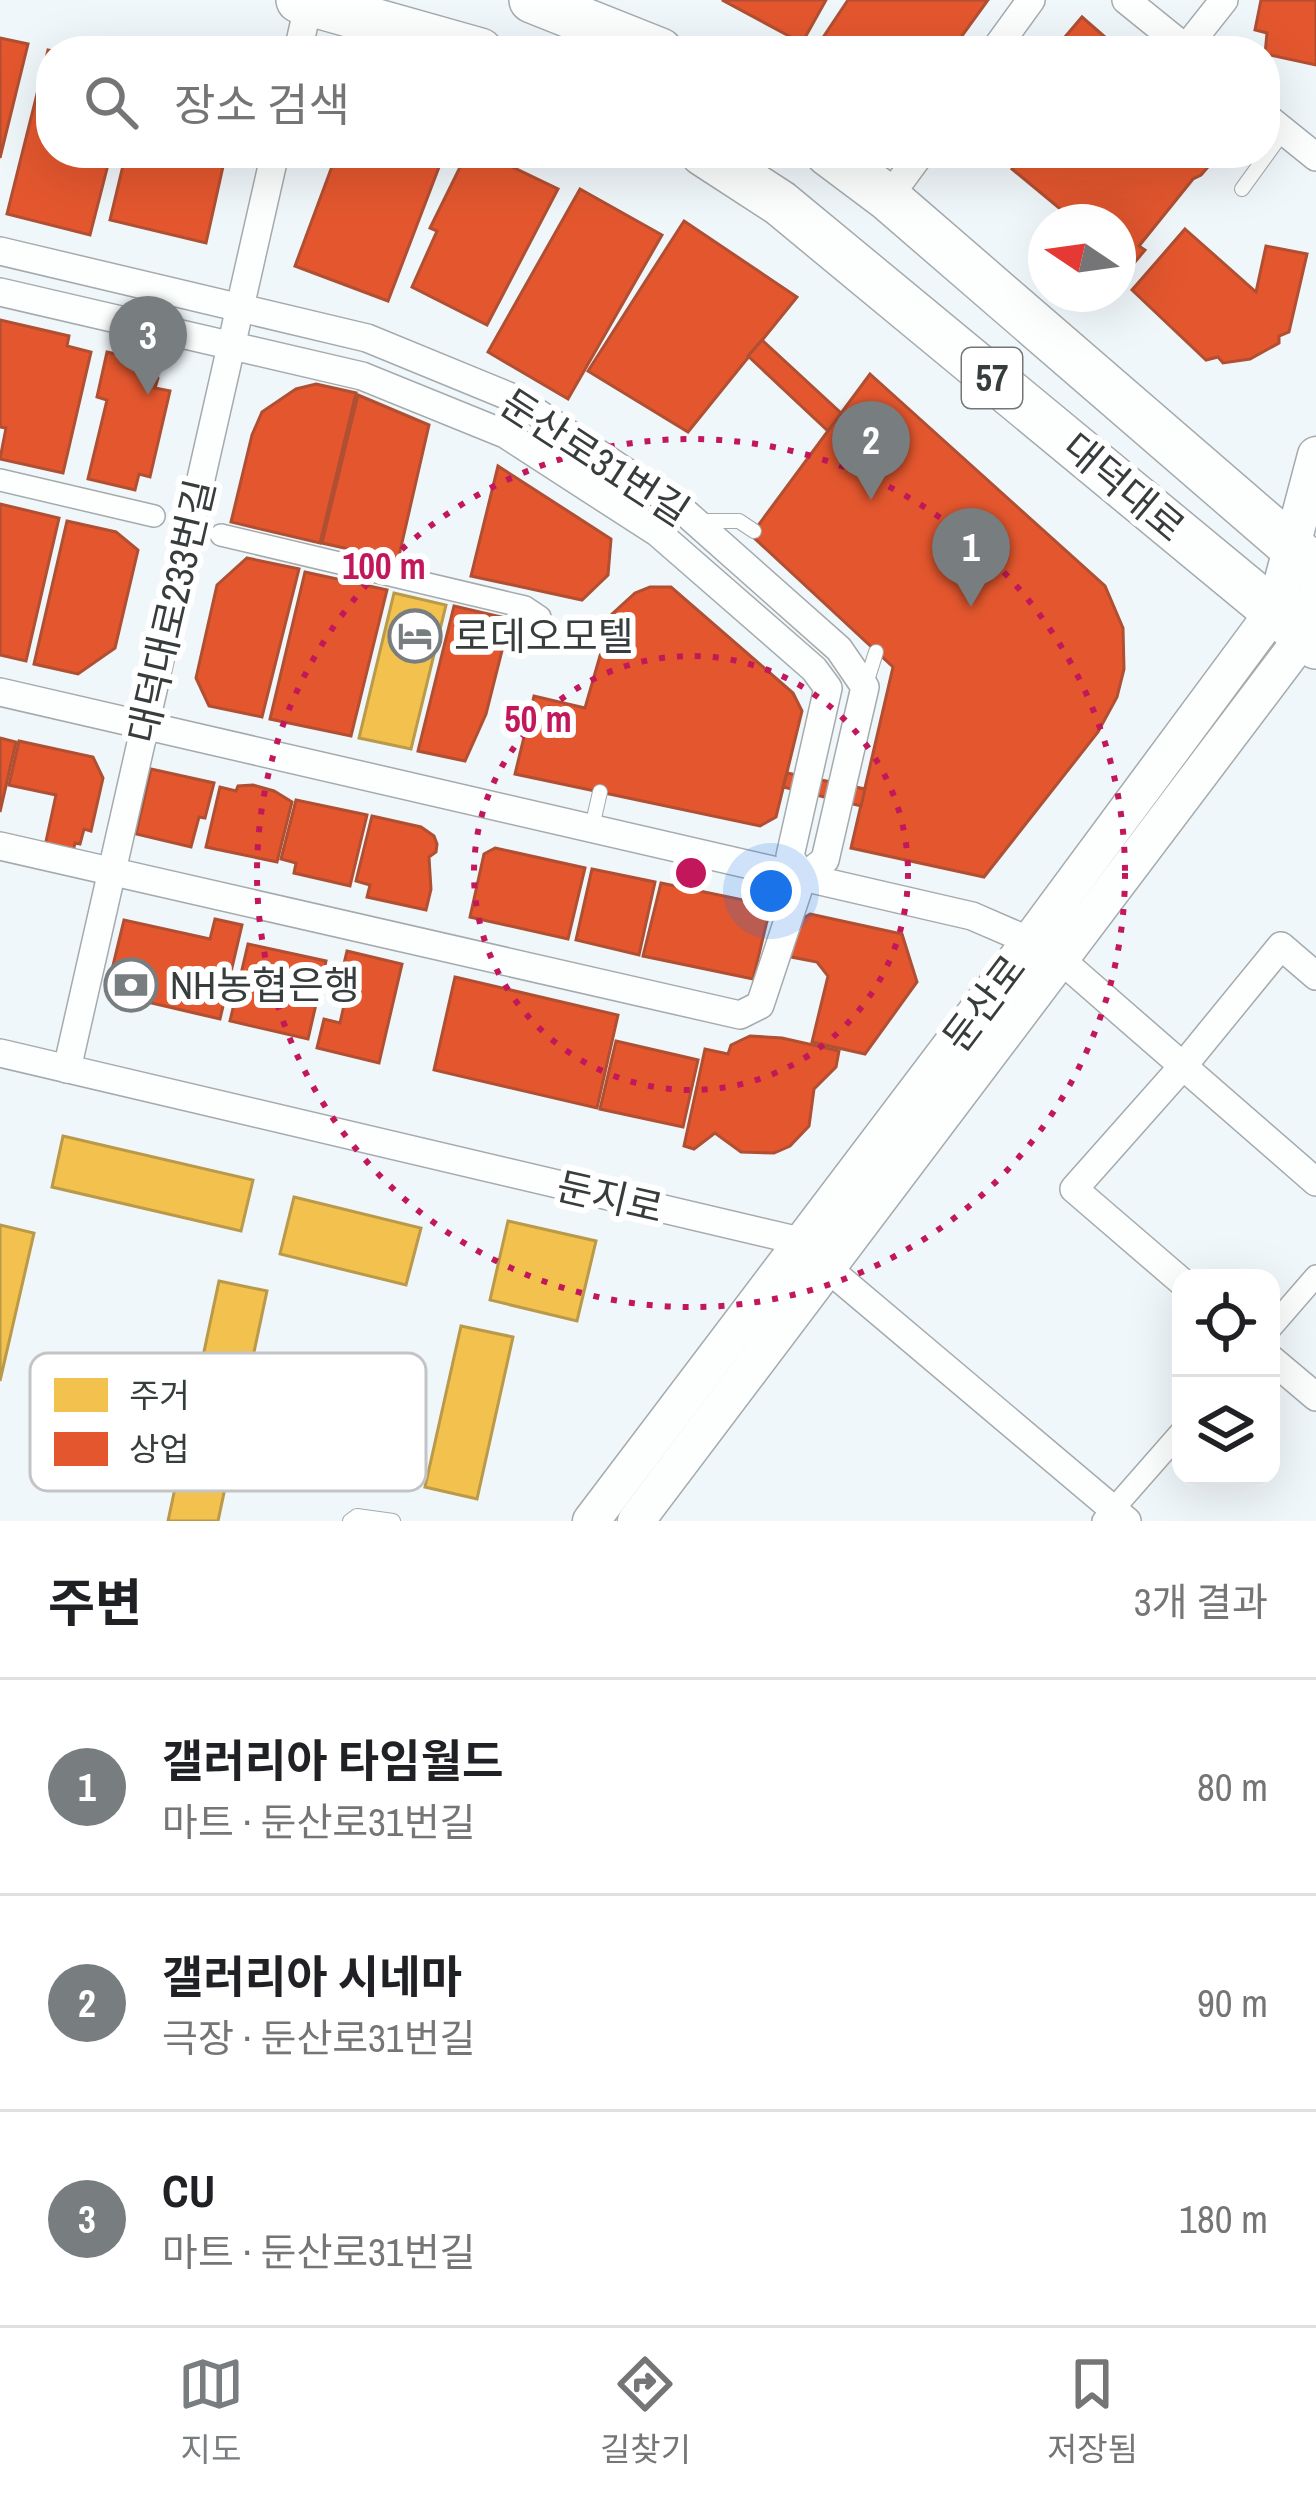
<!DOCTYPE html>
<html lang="ko">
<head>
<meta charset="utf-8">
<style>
  :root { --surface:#fff; --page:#f2f2f2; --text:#202124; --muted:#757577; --line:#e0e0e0; --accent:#787d7f }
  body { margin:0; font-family:"Archivo Narrow","Noto Sans KR",sans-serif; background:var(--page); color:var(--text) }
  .controls { position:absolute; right:36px; bottom:36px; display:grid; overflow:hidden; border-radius:24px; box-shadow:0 12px 48px #0002 }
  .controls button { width:108px; height:108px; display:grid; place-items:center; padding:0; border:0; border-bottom:3px solid var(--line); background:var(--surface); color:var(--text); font:60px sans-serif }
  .compass { position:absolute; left:1028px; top:204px; width:108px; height:108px; border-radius:50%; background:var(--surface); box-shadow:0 12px 48px #0002; rotate:283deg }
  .you { position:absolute; left:771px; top:891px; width:42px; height:42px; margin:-30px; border:9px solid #fff; border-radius:50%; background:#1a73e8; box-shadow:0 0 0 18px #1a73e833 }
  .badge { display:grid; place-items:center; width:78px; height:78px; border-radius:50%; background:var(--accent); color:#fff; font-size:39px; font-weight:700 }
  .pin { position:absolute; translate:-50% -99px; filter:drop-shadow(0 3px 6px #0008) }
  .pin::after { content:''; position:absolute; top:63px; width:42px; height:36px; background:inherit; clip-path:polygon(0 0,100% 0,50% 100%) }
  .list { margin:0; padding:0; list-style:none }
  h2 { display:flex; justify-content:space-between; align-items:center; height:156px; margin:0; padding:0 48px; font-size:51px }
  h2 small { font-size:39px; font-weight:400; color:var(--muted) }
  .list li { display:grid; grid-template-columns:78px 1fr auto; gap:36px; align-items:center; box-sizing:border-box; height:216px; padding:0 48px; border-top:3px solid var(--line) }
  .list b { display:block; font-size:45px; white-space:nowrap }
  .list p { margin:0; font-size:39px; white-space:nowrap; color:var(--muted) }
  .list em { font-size:39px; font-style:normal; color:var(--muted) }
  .icon { flex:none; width:66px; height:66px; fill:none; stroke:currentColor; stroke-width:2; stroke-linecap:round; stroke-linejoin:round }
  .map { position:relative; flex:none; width:1316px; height:1521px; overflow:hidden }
  .search { position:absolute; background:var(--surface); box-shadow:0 12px 48px #0002; left:36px; right:36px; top:36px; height:132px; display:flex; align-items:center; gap:30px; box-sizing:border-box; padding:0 42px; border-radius:48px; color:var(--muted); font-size:45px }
  .sheet { height:804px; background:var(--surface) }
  nav { display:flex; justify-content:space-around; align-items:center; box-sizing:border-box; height:168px; border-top:3px solid var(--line); background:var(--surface); font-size:33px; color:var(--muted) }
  nav a { display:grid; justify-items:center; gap:6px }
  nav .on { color:var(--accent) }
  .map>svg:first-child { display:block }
  .homes { fill:#f2c14e; stroke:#ba9949; stroke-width:3 }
  .shops { fill:#e4572e; stroke:#b04f32; stroke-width:3 }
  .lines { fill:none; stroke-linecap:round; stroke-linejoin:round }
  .service-casing { stroke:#a5aaac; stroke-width:16 }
  .pedestrian-casing { stroke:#a5aaac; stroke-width:24 }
  .minor-casing { stroke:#a5aaac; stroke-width:30 }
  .tertiary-casing { stroke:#a5aaac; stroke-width:39 }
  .primary-casing { stroke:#a5aaac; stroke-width:48 }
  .service { stroke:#fdfefe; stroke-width:14 }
  .pedestrian { stroke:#fdfefe; stroke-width:21 }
  .minor { stroke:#fdfefe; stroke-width:27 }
  .tertiary { stroke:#fdfefe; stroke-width:36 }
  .primary { stroke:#fdfefe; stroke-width:45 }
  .ring { fill:none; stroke:#c2185b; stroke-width:6; stroke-dasharray:6 12 }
  .labels { text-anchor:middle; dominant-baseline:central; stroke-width:12; stroke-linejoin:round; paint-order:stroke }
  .shield { fill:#fff; stroke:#737677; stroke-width:3 }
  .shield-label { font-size:36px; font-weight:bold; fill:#373c3d }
  .street-label { font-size:39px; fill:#373c3d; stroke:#fff }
  .poi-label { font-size:39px; fill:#373c3d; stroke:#fff; text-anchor:start }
  .key { fill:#fff; stroke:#c3c4c5; stroke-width:3 }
  .key-label { font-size:33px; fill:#373c3d }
  .centre { fill:#c2185b; stroke:#fff; stroke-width:6 }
  .ring-label { font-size:36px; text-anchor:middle; font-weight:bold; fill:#c2185b; stroke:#fff; stroke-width:12; stroke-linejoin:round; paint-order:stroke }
</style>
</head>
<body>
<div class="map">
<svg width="1316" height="1521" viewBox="0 0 1316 1521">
  <rect width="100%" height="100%" fill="#f0f7fa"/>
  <g class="homes">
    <polygon points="394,593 446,605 411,749 359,738"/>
    <polygon points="63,1136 253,1180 241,1231 52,1187"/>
    <polygon points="294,1197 421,1228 406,1285 280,1254"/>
    <polygon points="508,1221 596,1241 577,1321 490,1300"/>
    <polygon points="0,1225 34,1233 0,1381"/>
    <polygon points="219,1281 267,1291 218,1521 168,1521"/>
    <polygon points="461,1326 513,1337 477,1499 425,1487"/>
  </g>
  <g class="shops">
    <polygon points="722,0 826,0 802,43"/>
    <polygon points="848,0 988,0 951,51 814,51"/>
    <polygon points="1261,0 1316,0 1316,65 1265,54 1267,33 1255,30"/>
    <polygon points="1082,17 1121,51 1053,51"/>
    <polygon points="0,38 28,44 0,158"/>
    <polygon points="48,50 53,51 51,153 111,153 90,235 7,214"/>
    <polygon points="126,153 226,153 206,243 110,220"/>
    <polygon points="337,153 402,153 439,167 388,301 295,266"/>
    <polygon points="467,153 483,153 558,189 487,325 412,287 437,231 430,228"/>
    <polygon points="1010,153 1220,153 1201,175 1193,179 1139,246 1145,250 1130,268 1118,258 1118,222 1076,222 1012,169 1017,163"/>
    <polygon points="580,189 662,235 568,399 488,352"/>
    <polygon points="684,221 797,297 688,432 588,371"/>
    <polygon points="1185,229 1256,292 1266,246 1307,254 1289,332 1279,336 1279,343 1250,359 1223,363 1218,357 1206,360 1132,290"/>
    <polygon points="0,320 69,336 67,346 91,352 63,473 0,459 6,428 0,427"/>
    <polygon points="762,340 842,414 829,432 748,356"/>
    <polygon points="107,352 147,361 158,378 155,388 170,391 150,477 139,474 135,490 88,479 107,400 97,397"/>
    <polygon points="870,374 1105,586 1123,628 1124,669 1117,697 1098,732 984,877 851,848 893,667 751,535"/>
    <polygon points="316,384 356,393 320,543 231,522 252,435 262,412 296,389"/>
    <polygon points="358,395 429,425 398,560 322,543"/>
    <polygon points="498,466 611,539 608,575 582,600 471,576"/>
    <polygon points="0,504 59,518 26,661 0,655"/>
    <polygon points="67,521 116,532 138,550 115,648 78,674 34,664"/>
    <polygon points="247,558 299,569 262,717 209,706 196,678 217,585"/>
    <polygon points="305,572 387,590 351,736 270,719"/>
    <polygon points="650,587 671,587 793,693 802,711 776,817 760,826 515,774 534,696 585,708 612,614 635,593"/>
    <polygon points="454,606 510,619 486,714 465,761 418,751"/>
    <polygon points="0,738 16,742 0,812"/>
    <polygon points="19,741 93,757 103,778 91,831 84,829 80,844 75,843 73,852 45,846 56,795 9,785"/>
    <polygon points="151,769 214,783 205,818 199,817 191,847 136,834"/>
    <polygon points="787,773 865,789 861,806 783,787"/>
    <polygon points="253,785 274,791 292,802 277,862 206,847 220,787 236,791 238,786"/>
    <polygon points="296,800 367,815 350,886 294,873 296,863 281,859"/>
    <polygon points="372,816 421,827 434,836 437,844 436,852 429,857 431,889 426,910 367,897 370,885 356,881"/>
    <polygon points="495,848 585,868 568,939 470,917 484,854"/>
    <polygon points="592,869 655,882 639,955 576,940"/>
    <polygon points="661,883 758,903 768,917 753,979 643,956"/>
    <polygon points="810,914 902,934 917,982 865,1054 812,1042 828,976 817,962 786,956 794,924"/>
    <polygon points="215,919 242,925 220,1019 117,995 109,982 124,920 210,939"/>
    <polygon points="248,944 326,961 308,1039 230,1021"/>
    <polygon points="347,951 402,964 379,1063 317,1048 324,1019 340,1023 351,974 342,972"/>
    <polygon points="455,977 618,1015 597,1108 434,1070"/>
    <polygon points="750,1036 782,1038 839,1051 836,1067 814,1089 809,1126 790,1146 774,1153 741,1152 715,1133 694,1149 684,1146 705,1049 728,1054 731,1045"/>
    <polygon points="616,1041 698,1060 683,1127 600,1109"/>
  </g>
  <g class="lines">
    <g class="service-casing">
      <g id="service">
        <polyline points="1242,189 1284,131"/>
        <polyline points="702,521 739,521 754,531"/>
        <polyline points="865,687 876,652"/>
        <polyline points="592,827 600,792"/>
        <polyline points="350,1521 357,1516 393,1521"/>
      </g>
    </g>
    <g class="pedestrian-casing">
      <g id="pedestrian">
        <polyline points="0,480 154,516"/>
        <polyline points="221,535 525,607 540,617"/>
        <polyline points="1271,1328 1316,1276"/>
        <polyline points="1103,1521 1181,1432"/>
      </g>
    </g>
    <g class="minor-casing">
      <g id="minor">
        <polyline points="1126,0 1189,51"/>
        <polyline points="1186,48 1224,0"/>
        <polyline points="298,51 309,2"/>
        <polyline points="994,51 1031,0"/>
        <polyline points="1265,116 1316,157"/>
        <polyline points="888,198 921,153"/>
        <polyline points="0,251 367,338 518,400 680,508 839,649 865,687 825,860 802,878"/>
        <polyline points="0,292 362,376 505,434 658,533 814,669 828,688 790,856 802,878"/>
        <polyline points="0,692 972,916 1030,941"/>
        <polyline points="0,846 740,1015 760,1005 802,878"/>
        <polyline points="1060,959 1316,1182"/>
        <polyline points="0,1053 804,1242 826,1267 1127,1521"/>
        <polyline points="67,1069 275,153"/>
        <polyline points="1181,1281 1074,1189 1183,1066 1281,946 1316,976"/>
        <polyline points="1271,1359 1316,1397"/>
      </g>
    </g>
    <g class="tertiary-casing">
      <g id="tertiary">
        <polyline points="591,1521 1030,941 1275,610 1316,455"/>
        <polyline points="636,1521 1304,636 1316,593"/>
      </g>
    </g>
    <g class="primary-casing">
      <g id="primary">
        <polyline points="299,0 480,51"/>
        <polyline points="532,0 660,51"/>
        <polyline points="703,153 780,203 1316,646"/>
        <polyline points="828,153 888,198 1316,568"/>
      </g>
    </g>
    <use href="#service" class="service"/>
    <use href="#pedestrian" class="pedestrian"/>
    <use href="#minor" class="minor"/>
    <use href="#tertiary" class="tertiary"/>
    <use href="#primary" class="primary"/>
  </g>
  <g class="ring">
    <circle cx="691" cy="873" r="217"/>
    <circle cx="691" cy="873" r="434"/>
  </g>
  <defs>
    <g id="hotel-ring" transform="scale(2.7)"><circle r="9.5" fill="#fff" stroke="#787d7f" stroke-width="1.5"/><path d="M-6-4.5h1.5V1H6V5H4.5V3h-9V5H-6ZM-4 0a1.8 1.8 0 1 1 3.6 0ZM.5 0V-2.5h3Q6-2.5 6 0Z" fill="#787d7f"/></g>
    <g id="bank-ring" transform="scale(2.7)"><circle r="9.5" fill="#fff" stroke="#787d7f" stroke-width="1.5"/><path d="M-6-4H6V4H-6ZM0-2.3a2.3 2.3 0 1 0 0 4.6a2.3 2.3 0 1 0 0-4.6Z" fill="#787d7f"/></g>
  </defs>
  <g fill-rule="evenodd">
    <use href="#hotel-ring" x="415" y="636"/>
    <use href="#bank-ring" x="131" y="985"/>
  </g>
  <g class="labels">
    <rect class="shield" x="962" y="348" width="60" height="60" rx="9"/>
    <g class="shield-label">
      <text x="992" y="378">57</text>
    </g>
    <g class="street-label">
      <text transform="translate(595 457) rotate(33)">둔산로31번길</text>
      <text transform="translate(1124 487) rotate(40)">대덕대로</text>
      <text transform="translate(171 611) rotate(-77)">대덕대로233번길</text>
      <text transform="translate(984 1003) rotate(-53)">둔산로</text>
      <text transform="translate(610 1197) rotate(13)">둔지로</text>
    </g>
    <g class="poi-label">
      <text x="454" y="636">로데오모텔</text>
      <text x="170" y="985">NH농협은행</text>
    </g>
  </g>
  <rect x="30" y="1353" width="396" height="138" rx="18" class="key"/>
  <rect x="54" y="1378" width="54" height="34" fill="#f2c14e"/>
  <rect x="54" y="1432" width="54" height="34" fill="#e4572e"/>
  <g class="key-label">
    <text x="129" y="1407">주거</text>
    <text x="129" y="1461">상업</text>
  </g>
  <circle cx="691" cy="873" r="18" class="centre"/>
  <g class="ring-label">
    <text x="384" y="579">100 m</text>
    <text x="538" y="732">50 m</text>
  </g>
</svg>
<div class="controls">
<button><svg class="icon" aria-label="locate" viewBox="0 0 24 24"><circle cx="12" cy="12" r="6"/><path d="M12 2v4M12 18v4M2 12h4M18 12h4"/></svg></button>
<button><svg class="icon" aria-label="layers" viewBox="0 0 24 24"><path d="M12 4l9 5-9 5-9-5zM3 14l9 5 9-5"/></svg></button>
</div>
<svg class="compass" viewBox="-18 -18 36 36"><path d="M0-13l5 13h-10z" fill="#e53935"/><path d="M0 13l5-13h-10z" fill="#757577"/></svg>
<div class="you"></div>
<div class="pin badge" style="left:971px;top:607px">1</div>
<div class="pin badge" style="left:871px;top:500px">2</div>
<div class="pin badge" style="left:148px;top:395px">3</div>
<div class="search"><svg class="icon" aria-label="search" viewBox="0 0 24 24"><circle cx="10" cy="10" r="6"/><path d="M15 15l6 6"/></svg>장소 검색</div>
</div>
<section class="sheet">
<h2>주변<small>3개 결과</small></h2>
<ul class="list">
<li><span class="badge">1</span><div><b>갤러리아 타임월드</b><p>마트 · 둔산로31번길</p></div><em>80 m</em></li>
<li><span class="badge">2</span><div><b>갤러리아 시네마</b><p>극장 · 둔산로31번길</p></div><em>90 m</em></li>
<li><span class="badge">3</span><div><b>CU</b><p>마트 · 둔산로31번길</p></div><em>180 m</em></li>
</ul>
</section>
<nav>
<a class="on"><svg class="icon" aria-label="map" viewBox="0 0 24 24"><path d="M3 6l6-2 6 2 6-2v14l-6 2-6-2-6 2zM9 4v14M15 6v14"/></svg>지도</a>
<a><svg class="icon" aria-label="directions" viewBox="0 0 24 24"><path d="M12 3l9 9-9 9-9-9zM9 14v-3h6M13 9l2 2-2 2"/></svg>길찾기</a>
<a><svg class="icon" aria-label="saved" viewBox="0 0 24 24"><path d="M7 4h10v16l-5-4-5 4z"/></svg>저장됨</a>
</nav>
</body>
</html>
